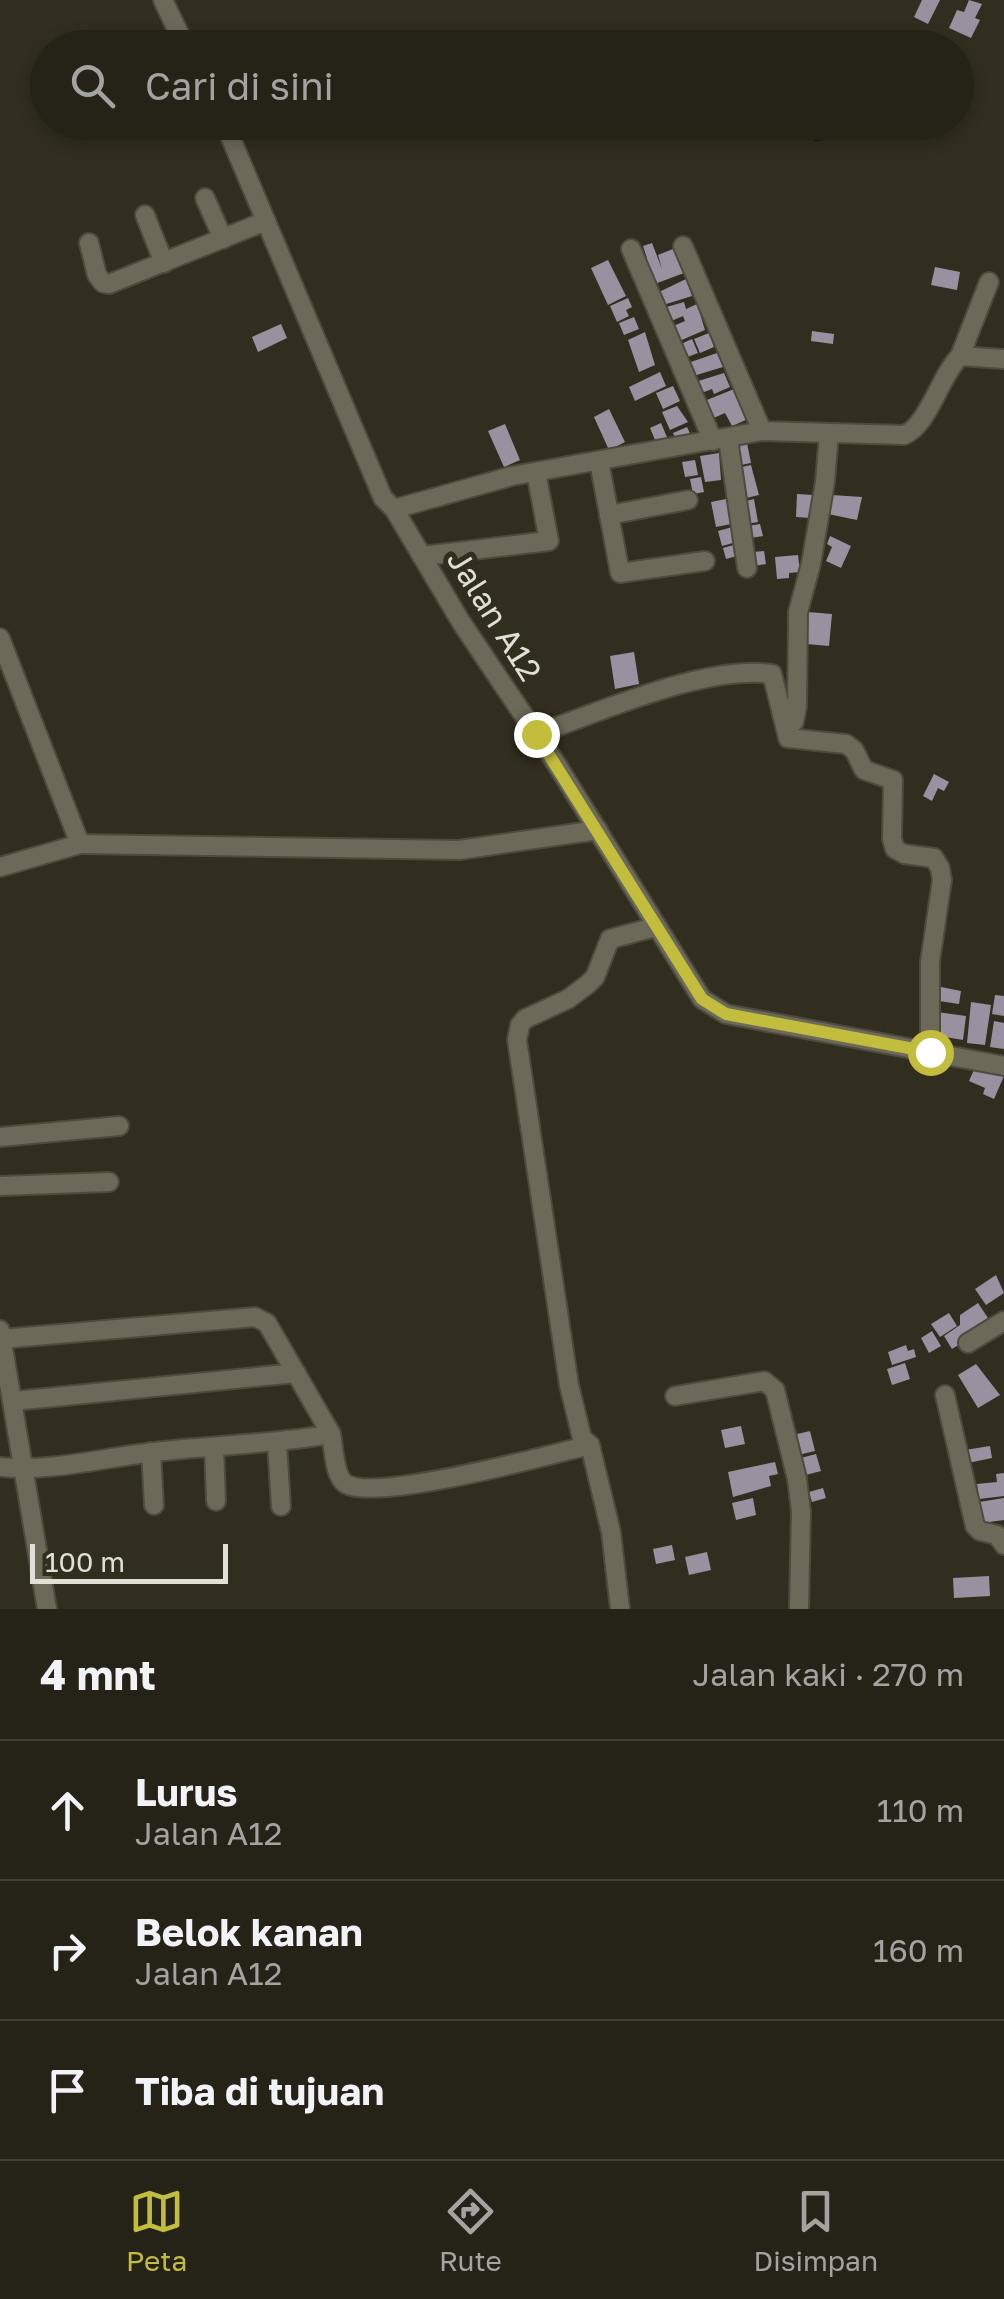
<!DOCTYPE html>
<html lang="id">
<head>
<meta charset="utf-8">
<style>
  :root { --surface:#252217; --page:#312f24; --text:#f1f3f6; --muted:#a3a4a1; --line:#423f36; --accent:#c3bd3e }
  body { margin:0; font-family:"Golos Text",sans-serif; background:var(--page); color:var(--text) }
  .scale { position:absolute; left:30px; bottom:25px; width:198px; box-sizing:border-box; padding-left:10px; border:5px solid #e1dfd6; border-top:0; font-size:28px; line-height:35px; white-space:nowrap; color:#e1dfd6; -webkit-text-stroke:8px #312d1f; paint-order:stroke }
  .stop { position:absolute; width:30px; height:30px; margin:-22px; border:8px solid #c3bd3e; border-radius:50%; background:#fff }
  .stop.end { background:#c3bd3e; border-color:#fff; box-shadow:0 2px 10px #0008 }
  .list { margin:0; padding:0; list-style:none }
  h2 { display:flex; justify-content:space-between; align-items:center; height:130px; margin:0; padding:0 40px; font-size:42px }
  h2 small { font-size:32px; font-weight:400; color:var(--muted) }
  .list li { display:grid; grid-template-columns:65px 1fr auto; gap:30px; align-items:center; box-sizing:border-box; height:140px; padding:0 40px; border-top:2px solid var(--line) }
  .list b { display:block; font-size:38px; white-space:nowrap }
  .list p { margin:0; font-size:32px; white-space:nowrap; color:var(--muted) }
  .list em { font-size:32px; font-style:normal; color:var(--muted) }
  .icon { flex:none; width:55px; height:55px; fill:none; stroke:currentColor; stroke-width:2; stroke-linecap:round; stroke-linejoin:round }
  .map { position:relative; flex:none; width:1004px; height:1609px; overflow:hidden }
  .search { position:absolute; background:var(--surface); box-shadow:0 5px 15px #0003; left:30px; right:30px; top:30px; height:110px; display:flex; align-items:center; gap:25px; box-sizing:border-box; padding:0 35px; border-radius:55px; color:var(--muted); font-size:38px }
  .sheet { height:550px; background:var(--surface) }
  nav { display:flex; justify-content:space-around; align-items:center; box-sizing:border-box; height:140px; border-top:2px solid var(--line); background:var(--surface); font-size:28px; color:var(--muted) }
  nav a { display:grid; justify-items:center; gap:5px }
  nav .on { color:var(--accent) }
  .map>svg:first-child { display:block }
  .water { fill:#00181c }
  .building { fill:#9a91a0 }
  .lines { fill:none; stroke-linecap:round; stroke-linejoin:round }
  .minor-casing { stroke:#4d4a3e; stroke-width:22 }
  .minor { stroke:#6d6959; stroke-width:18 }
  .route { stroke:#c3bd3e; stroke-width:12 }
  .labels { text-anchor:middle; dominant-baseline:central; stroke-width:10; stroke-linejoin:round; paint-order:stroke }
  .street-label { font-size:32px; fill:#e1dfd6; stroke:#312d1f }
</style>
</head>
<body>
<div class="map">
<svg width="1004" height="1609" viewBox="0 0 1004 1609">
  <rect width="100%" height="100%" fill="#312d1f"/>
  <polygon class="water" points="798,123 868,123 872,133 815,141 800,132"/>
  <g class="building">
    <polygon points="922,0 940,0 928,24 914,17"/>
    <polygon points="969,0 982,4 975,18 980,20 971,38 949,28 957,10 964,12"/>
    <polygon points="168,32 175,42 166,48 145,48"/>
    <polygon points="652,243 662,269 658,255 673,249 684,273 652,285 643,259 647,258 643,246"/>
    <polygon points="608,260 626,296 608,305 591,268"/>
    <polygon points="935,267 960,272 957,290 931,285"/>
    <polygon points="686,279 692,296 660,306 655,294"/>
    <polygon points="628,298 632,307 626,310 629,316 617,322 610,306"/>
    <polygon points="684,302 686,309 697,304 705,330 677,342 671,327 685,321 683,316 669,322 663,308"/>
    <polygon points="634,317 639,329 624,335 619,323"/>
    <polygon points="281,324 287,338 258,352 252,337"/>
    <polygon points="812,331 834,334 833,344 811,341"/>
    <polygon points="645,332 655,365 639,372 628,340"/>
    <polygon points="709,333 714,347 700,353 694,339"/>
    <polygon points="692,339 698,353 685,358 679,345"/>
    <polygon points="717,353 723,367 690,377 685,364"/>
    <polygon points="660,372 666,386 635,401 629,387"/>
    <polygon points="724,373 730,387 714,394 712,389 699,394 695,382"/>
    <polygon points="673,386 680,401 663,409 656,393"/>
    <polygon points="734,389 748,419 732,426 725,413 709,420 702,402"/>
    <polygon points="677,406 688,422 670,430 662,412"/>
    <polygon points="609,409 625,442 609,450 594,417"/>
    <polygon points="661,423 669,442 658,447 650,428"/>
    <polygon points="505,424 520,460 504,467 488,431"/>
    <polygon points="687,427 692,438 678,444 673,433"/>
    <polygon points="747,443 751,463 736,466 732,446"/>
    <polygon points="719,453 721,480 705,482 700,456"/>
    <polygon points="695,460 698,475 685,477 682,462"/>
    <polygon points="751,465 759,495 742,499 738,476 743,474 742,467"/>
    <polygon points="701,477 704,492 693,494 690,479"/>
    <polygon points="797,494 813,495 811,518 796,517"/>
    <polygon points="832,495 862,497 857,520 828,514"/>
    <polygon points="726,499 731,524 716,527 711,502"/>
    <polygon points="754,499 758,522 746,524 742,502"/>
    <polygon points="760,524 763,536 751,538 748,526"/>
    <polygon points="736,526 740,541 722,546 718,531"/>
    <polygon points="830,536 851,546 841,568 826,561 832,547 827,544"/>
    <polygon points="737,544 740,555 726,559 723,548"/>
    <polygon points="764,551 766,564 755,566 753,552"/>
    <polygon points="798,555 800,572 789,573 789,578 777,579 775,557"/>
    <polygon points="808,612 832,614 829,646 806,644"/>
    <polygon points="634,652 639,684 615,689 610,656"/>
    <polygon points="934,774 949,782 944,791 938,788 932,801 923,796"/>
    <polygon points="941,987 961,991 959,1004 939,1001"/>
    <polygon points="995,995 1004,996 1004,1016 992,1014"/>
    <polygon points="971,1002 991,1005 985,1045 967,1043"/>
    <polygon points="937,1012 966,1016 963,1040 934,1035"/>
    <polygon points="994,1021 1004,1023 1004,1049 990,1047"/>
    <polygon points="977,1063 1004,1076 994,1099 983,1094 985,1088 969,1081"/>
    <polygon points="996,1275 1004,1293 986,1305 975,1289"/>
    <polygon points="978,1303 988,1318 977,1325 979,1328 968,1339 952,1349 944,1336 960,1325 960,1315"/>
    <polygon points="949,1313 957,1326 940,1337 931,1324"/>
    <polygon points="932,1331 941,1346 929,1353 921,1338"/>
    <polygon points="906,1345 908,1351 914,1349 916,1357 892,1365 888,1352"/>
    <polygon points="905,1363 910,1379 892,1385 887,1369"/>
    <polygon points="976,1364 1000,1395 978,1408 958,1375"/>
    <polygon points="741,1426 745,1444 725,1448 721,1430"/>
    <polygon points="810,1431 815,1451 798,1455 793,1435"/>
    <polygon points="990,1446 992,1458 968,1463 965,1450"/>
    <polygon points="816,1454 821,1471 802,1476 797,1459"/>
    <polygon points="775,1462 778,1474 769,1476 771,1486 733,1497 728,1472"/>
    <polygon points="1004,1473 1004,1496 979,1499 977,1484 997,1482 996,1474"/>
    <polygon points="823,1488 826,1498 812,1502 809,1492"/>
    <polygon points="753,1498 756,1515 736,1520 732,1503"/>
    <polygon points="1004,1498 1004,1520 982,1523 979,1502"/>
    <polygon points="672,1545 675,1560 656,1564 653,1549"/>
    <polygon points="707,1552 711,1570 689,1575 685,1557"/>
    <polygon points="989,1576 990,1596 954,1598 953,1578"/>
  </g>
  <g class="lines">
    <g class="minor-casing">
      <g id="minor">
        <polyline points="163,0 186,48"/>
        <polyline points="224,122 383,498 394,509 461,622 557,765 702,999 726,1014 1004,1066"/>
        <polyline points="205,198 223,239"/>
        <polyline points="145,215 164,263"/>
        <polyline points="89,243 97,275 103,283 109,284 266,221"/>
        <polyline points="683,246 762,431"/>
        <polyline points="631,249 713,441"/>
        <polyline points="960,356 989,282"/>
        <polyline points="728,439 747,568"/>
        <polyline points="599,461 620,573 705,561"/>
        <path d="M394,509L512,476L762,431L904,435C928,426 940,376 960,356L1004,359"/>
        <polyline points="609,515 688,500"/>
        <polyline points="422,556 549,541 536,472"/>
        <polyline points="0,638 80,844 0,867"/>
        <polyline points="786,723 789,725 794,722 797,706 798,612 811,564 825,482 829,434"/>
        <path d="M536,734C601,712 706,664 772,674L788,738L846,744L854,750L864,770L893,780L892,839L895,849L904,854L934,858L940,868L942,880L930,962V1052"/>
        <polyline points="80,844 459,850 598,830"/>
        <polyline points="0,1137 119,1126"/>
        <polyline points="0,1186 109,1182"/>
        <polyline points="0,1330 47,1609"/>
        <polyline points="1,1339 255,1317 267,1323 331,1434"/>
        <polyline points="968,1343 1004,1321"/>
        <polyline points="945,1395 975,1526 980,1531 997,1535 1004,1545"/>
        <polyline points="675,1396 764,1381 775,1390 797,1479 801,1511 799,1609"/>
        <polyline points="14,1401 296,1373"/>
        <polyline points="277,1443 281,1506"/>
        <polyline points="214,1448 216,1501"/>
        <polyline points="151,1452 154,1505"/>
        <path d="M0,1467C48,1472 98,1459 146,1453C208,1445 269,1445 331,1434C334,1448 334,1477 346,1484C377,1502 548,1455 590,1445"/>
        <polyline points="620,1609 611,1532 590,1445 582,1438 569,1385 517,1040 520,1025 525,1019 568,999 588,984 595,977 610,939 655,927"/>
      </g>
    </g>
    <use href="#minor" class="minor"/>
  </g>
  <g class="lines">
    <polyline class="route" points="536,734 702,999 726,1014 930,1052"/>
  </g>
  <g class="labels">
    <g class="street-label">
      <text transform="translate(495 615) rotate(58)">Jalan A12</text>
    </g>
  </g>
</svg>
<div class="scale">100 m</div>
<div class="stop" style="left:930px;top:1052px"></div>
<div class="stop end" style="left:536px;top:734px"></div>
<div class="search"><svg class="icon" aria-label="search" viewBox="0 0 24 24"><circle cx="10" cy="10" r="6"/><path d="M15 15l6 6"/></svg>Cari di sini</div>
</div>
<section class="sheet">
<h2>4 mnt<small>Jalan kaki · 270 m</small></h2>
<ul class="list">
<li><svg class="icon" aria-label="ahead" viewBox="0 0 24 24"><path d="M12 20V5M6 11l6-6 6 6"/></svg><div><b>Lurus</b><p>Jalan A12</p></div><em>110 m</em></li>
<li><svg class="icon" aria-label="right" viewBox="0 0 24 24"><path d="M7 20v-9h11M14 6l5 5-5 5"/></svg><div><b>Belok kanan</b><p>Jalan A12</p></div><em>160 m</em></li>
<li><svg class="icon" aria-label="arrive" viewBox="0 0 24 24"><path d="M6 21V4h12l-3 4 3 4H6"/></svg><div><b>Tiba di tujuan</b></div></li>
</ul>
</section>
<nav>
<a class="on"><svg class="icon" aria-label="map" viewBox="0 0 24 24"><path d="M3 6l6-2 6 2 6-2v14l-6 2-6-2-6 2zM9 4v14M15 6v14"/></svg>Peta</a>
<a><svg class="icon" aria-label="directions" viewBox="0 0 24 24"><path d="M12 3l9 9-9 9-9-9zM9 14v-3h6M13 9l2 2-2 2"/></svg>Rute</a>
<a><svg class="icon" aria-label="saved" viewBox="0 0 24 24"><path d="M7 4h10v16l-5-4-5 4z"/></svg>Disimpan</a>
</nav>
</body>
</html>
